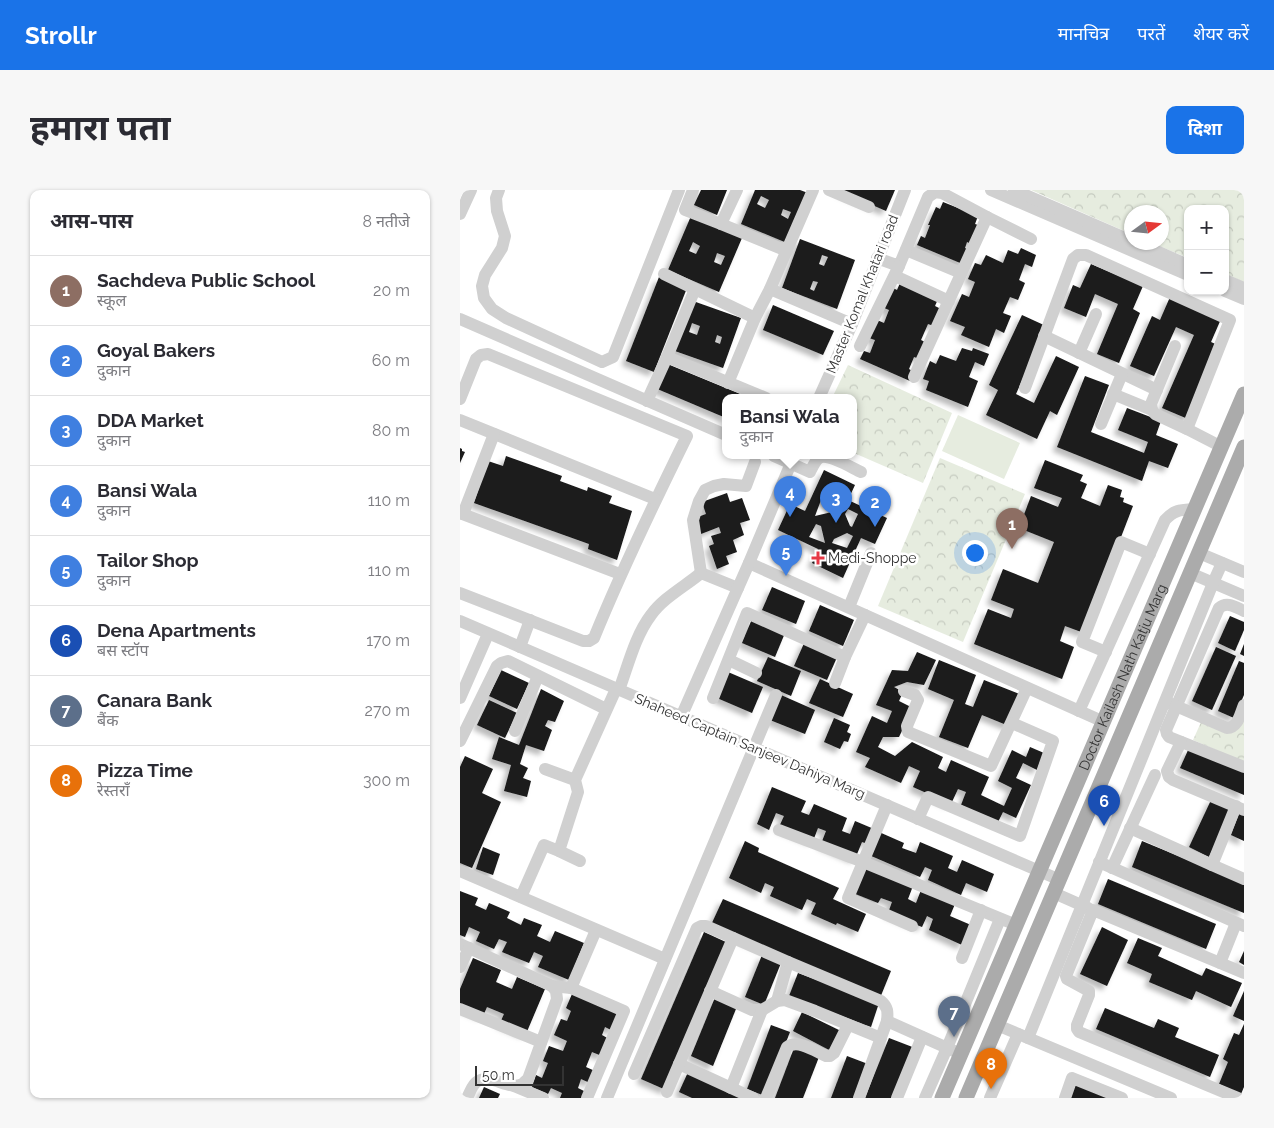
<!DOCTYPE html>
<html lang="hi">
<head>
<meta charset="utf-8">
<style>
  :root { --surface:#fff; --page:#f7f7f7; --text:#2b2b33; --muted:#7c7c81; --line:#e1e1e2; --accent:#1a73e8 }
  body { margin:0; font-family:Raleway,"Noto Sans Devanagari",sans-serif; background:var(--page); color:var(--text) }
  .controls { position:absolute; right:15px; top:15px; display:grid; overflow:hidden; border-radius:10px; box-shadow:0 1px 4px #0004 }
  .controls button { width:45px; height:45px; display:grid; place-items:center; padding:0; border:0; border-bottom:1px solid var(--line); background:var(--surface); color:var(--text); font:25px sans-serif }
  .compass { position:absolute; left:664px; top:15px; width:45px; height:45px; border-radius:50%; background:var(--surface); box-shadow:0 1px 4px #0004; rotate:75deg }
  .scale { position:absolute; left:15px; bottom:12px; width:89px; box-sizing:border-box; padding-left:5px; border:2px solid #333; border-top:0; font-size:14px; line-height:18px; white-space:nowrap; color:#333; -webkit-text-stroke:4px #fff; paint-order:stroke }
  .you { position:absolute; left:514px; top:362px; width:18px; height:18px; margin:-12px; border:4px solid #fff; border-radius:50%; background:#1a73e8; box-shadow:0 0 0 8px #1a73e833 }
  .badge { display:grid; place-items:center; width:32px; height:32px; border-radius:50%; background:var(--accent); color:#fff; font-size:16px; font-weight:700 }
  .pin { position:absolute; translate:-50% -41px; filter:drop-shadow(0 1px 2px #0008) }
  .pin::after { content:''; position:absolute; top:26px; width:18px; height:15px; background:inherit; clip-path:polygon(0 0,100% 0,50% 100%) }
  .popup { position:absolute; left:262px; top:204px; width:135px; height:65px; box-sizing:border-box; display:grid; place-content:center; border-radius:10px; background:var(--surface); filter:drop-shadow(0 1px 4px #0005); font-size:16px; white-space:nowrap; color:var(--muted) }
  .popup b { font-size:19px; color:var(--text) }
  .popup::after { content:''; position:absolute; left:50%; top:100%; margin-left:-10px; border:10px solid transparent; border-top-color:var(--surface) }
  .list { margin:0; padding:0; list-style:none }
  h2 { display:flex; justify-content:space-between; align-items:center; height:65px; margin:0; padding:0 20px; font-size:21px }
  h2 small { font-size:16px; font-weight:400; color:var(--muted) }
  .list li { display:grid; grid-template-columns:32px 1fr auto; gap:15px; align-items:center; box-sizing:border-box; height:70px; padding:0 20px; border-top:1px solid var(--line) }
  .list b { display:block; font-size:19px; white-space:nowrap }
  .list p { margin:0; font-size:16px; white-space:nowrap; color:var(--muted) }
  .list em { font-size:16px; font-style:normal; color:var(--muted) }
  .map { position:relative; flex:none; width:784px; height:908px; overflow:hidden; border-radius:10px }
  header { display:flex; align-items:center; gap:30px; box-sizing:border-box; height:70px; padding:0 25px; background:var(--accent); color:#fff }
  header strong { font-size:24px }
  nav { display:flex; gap:28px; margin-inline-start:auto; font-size:18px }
  .intro { display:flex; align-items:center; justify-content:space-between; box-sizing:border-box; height:120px; padding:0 30px }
  h1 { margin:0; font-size:35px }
  .button { padding:12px 22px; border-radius:10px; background:var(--accent); color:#fff; font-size:18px; font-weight:700 }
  main { display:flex; gap:30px; padding:0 30px }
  aside { flex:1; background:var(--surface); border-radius:10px; box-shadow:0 1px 4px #0004 }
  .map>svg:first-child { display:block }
  .park { fill:url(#park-crowns) }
  .pitch { fill:#e6ecdf }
  .building { fill:#1a1a1a; fill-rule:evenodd; filter:url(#shadow) }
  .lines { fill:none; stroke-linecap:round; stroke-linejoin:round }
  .minor { stroke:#d0d0d0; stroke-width:12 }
  .major { stroke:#ababab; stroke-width:15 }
  .poi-dot { fill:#e63946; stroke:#fff; stroke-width:2 }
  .labels { text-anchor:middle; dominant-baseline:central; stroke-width:5; stroke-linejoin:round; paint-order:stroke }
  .street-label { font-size:14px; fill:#333; stroke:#fff }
  .poi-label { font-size:14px; fill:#333; stroke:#fff; text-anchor:start }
</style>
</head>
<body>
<header>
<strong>Strollr</strong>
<nav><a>मानचित्र</a><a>परतें</a><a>शेयर करें</a></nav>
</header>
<div class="intro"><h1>हमारा पता</h1><a class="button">दिशा</a></div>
<main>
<aside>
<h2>आस-पास<small>8 नतीजे</small></h2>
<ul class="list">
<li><span class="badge" style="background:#8d6e63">1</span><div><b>Sachdeva Public School</b><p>स्कूल</p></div><em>20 m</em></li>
<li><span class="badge" style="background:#3f7fe0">2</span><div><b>Goyal Bakers</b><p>दुकान</p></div><em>60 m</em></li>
<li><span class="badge" style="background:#3f7fe0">3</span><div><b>DDA Market</b><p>दुकान</p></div><em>80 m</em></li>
<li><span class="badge" style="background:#3f7fe0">4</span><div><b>Bansi Wala</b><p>दुकान</p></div><em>110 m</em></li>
<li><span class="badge" style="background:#3f7fe0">5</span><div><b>Tailor Shop</b><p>दुकान</p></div><em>110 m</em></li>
<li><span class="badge" style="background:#1a4fb4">6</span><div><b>Dena Apartments</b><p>बस स्टॉप</p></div><em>170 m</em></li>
<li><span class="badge" style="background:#5c6f8a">7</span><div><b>Canara Bank</b><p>बैंक</p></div><em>270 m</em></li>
<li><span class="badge" style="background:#e8710a">8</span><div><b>Pizza Time</b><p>रेस्तराँ</p></div><em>300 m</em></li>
</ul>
</aside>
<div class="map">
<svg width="784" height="908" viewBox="0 0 784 908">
  <defs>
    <pattern id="park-crowns" width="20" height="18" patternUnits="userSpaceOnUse" patternTransform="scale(1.25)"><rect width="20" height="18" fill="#e6ecdf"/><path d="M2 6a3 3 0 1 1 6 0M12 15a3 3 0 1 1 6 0" fill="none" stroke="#c6cbc0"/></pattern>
    <filter id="shadow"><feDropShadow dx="-4.5" dy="4.5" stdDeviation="2.5" flood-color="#0004"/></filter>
  </defs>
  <rect width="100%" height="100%" fill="#fff"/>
  <g class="park">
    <polygon points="571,0 784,0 784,92 765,84 765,19 728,19 728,68 692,53 702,52 702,22 672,22 671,44"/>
    <polygon points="388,175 492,223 463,293 394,263 394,208 372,208"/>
    <polygon points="480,268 565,304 503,452 418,416"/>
    <polygon points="784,511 784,572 733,550 742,530 770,542"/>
  </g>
  <polygon class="pitch" points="498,225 560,253 544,289 482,261"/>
  <g class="building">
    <polygon points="241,0 267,0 257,25 234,15"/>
    <path d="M295,0H340L348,3L327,53L281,34ZM301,6L309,10L305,18L297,14ZM323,19L331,22L328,29L321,25Z"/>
    <polygon points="378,0 435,0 426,21"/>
    <polygon points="483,12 518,26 515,34 521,36 513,55 507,52 505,58 507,59 505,75 457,55 461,46 465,48 470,35 468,35 476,17 480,19"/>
    <path d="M231,26L282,48L259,102L208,80ZM233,52L240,56L236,64L229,61ZM257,63L265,66L261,75L254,72Z"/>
    <path d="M340,49L395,70L377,119L322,98ZM362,65L368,67L364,76L359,74ZM353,91L358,92L354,101L350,99Z"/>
    <polygon points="561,58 576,65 572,77 565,74 559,90 565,93 558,110 550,107 543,123 551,126 544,143 536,139 529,157 501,145 505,137 490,131 502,104 509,107 515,92 508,89 515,73 521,75 526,65 543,73 548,60 558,64"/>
    <polygon points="631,74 683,96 673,119 680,123 659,173 637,164 658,114 635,104 626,127 604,118 613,95 620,98"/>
    <polygon points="199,87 227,98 194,182 166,171"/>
    <polygon points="440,93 478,109 475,116 481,119 474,136 468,134 461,150 467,153 460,169 454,167 449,179 454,182 450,191 400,169 404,161 410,163 415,150 409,148 417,130 424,133 429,120 422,117 431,97 437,100"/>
    <polygon points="710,107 761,129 751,152 760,156 728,229 702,218 734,145 716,137 694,186 670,176 692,126 700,130"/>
    <path d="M233,111L281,128L263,178L215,161ZM232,133L240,136L237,145L229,142ZM257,145L262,147L260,154L255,152Z"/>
    <polygon points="313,115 374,141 363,165 303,140"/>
    <polygon points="562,125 586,136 556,204 574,213 596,166 619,177 597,225 590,221 577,249 526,225 538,200 529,195"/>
    <polygon points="502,158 512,161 513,158 529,164 524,176 515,172 509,187 518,191 508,217 466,200 469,191 463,189 470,171 476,174 480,165 496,171"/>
    <polygon points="205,173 290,208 266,208 266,228 195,198"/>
    <polygon points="625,186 649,195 631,242 684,263 688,252 658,240 667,218 701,231 696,245 718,254 708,278 689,271 682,291 597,257"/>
    <polygon points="0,258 2,259 2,261 5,262 0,273"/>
    <polygon points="46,266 102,286 100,291 127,301 128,297 152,306 149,313 172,321 157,370 128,359 129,354 14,313 28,271 43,276"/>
    <polygon points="585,270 623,285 620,291 627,294 621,308 640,316 648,295 662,300 660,307 664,308 663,312 673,316 624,443 605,436 600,451 614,457 602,489 514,454 528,419 551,428 554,419 531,410 543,379 578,393 594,352 559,338 571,306 598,317 602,308 574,298"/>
    <path d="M364,280L395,295L388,310L427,328L415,354L401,348L383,388L352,373L358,359L318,340L330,314L345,321ZM361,310L375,316L372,322L355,326ZM388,319L398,324L392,337L390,336L385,324ZM356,334L361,336L365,353L349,347ZM387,343L393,346L387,358L372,353L374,349Z"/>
    <polygon points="267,303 270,312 282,308 290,330 280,333 284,345 273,350 277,362 266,366 269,374 257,379 249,356 254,354 251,346 261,343 259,337 241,344 235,328 246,324 242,312"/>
    <polygon points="312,397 345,411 336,434 302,420"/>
    <polygon points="360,415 394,430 383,456 349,441"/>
    <polygon points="770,426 784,432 784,440 775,461 758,453"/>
    <polygon points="292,429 325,443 315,467 282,453"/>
    <polygon points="345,451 378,465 367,490 334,476"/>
    <polygon points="784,454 784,466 780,464"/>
    <polygon points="756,457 776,466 752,520 732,511"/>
    <polygon points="457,462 476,470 464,495 447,492 434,497 443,502 439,511 453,518 439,547 423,547 418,557 435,566 452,552 483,567 478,578 486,582 491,570 529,587 521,605 544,616 552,598 538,591 552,560 566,567 570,557 584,563 577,580 563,573 556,588 571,595 556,628 543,622 538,632 501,615 506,602 498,599 491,614 453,597 460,581 449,576 441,593 405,577 410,568 396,562 412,526 427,533 432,521 416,515 432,480 448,481"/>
    <polygon points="308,467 341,481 331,506 297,491"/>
    <polygon points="479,470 516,485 505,514 513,517 524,490 562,505 549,536 522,525 508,558 479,547 494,510 468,499"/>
    <polygon points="779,471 784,473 784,505 774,528 758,521"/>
    <polygon points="41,480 69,493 57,519 29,506"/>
    <polygon points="268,482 303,497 292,523 257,508"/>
    <polygon points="360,489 393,504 383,527 349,513"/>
    <polygon points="81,499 104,511 95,532 88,530 85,536 92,540 84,561 66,555 60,574 68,578 63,588 71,591 67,607 44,601 51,575 32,569 39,547 59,555"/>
    <polygon points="321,505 355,520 345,544 310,530"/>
    <polygon points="29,510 57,523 45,548 17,535"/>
    <polygon points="374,528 390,535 387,542 391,544 388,552 384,551 380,559 364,552"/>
    <polygon points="729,558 784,580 784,605 720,578"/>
    <polygon points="5,566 33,579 22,603 41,612 12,678 0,673 0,577"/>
    <polygon points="312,597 346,611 341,622 349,625 354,614 387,628 382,641 390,644 395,631 414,639 408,654 402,652 395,669 361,654 366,641 358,638 353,651 319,637 324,626 316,623 309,640 297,634"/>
    <polygon points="752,608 773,618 749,667 729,657"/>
    <polygon points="780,621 784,622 784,651 771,645"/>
    <polygon points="419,642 444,653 442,658 456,663 460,652 493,666 488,678 497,682 502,670 534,684 527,702 506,693 501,705 468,690 472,680 465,677 460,687 409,665"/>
    <polygon points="285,651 299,658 298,662 379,698 373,709 406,724 398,742 377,733 376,735 351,724 356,713 347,709 342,720 310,706 314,697 305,693 301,703 269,688"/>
    <polygon points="682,651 784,693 784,723 672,677"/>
    <polygon points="23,657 40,664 33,685 16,679"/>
    <polygon points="404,676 453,696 448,709 456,713 461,700 495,714 490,726 511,735 502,755 469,740 473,729 467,726 462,737 428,723 432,712 421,708 418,713 393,703"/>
    <polygon points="648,689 756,734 746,759 638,714"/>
    <polygon points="0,701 18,708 15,715 26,720 29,713 50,722 47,728 61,735 64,728 82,735 77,746 90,752 95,741 124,753 109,790 78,777 83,766 74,762 69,773 42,762 47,752 39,749 34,759 16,751 20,742 9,737 5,747 0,745"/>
    <polygon points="263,709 431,781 420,808 251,735"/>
    <polygon points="642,737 668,750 647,796 620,784"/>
    <polygon points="244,742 268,753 206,900 181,889"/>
    <polygon points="678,748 702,758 698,766 742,786 746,778 782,793 771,817 736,801 732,810 689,792 692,784 667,773"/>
    <polygon points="784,761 784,775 779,772"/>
    <polygon points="302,765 321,773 304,815 285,807"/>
    <polygon points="13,768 41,780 36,792 52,799 57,787 85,799 66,844 40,833 44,824 27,817 23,826 0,816 0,799"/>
    <polygon points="338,783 419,813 411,837 329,806"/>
    <polygon points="784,801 784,831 773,826"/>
    <polygon points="112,804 160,824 153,841 145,837 142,845 149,849 142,866 132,862 126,877 135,881 130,893 121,889 118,898 126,902 123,908 100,908 102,903 91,898 88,904 72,897 76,885 82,888 88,873 83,871 89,856 103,861 107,851 94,845 101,829 107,831 111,821 106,818"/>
    <polygon points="256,805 278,814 253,876 231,866"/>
    <polygon points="645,818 694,838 698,829 719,838 715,847 759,865 750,887 636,839"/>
    <polygon points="342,822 381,841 371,861 333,841"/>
    <polygon points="784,834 784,897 781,904 759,894 768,872 763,869 774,843 779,845"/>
    <polygon points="311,835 330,842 305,906 287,899"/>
    <polygon points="429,848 455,858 434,908 405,908"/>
    <polygon points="334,858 359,867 343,908 315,908"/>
    <polygon points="387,866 408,874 395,908 371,908"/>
    <polygon points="229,880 288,908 232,908 219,902"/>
    <polygon points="615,893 651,908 609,908"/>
    <polygon points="24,897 40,904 38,908 19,908"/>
  </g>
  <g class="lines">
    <g class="minor">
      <polyline points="39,0 36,8 37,21 45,46 42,58 25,85 22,96 24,108 32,119 46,128 142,172 153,167 219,0"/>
      <polyline points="233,0 225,20 261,34"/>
      <polyline points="277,0 261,34 327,61"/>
      <polyline points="369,0 409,17"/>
      <polyline points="531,0 728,85"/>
      <polyline points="554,0 672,51"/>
      <polyline points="0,24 11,0"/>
      <polyline points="676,52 728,75"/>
      <polyline points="446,60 501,83"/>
      <polyline points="417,68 439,76 468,7 475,2 482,3 527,27 571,49"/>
      <polyline points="204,84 295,128"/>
      <polyline points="435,86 489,111"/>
      <polyline points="765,90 784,98"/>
      <polyline points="310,99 392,134"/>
      <polyline points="765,101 784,109"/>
      <polyline points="0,129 266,245"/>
      <polyline points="584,146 697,200"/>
      <polyline points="400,156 439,76"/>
      <polyline points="715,156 691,214 692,220 695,224 727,239 762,257"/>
      <polyline points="619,163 636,124"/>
      <polyline points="207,167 306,208"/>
      <polyline points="454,187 527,27"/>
      <polyline points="268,193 295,128 310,99 353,0"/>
      <polyline points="565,198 613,69 618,65 626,65 770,130 727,239"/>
      <polyline points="653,204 692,220"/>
      <polyline points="359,208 392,134 445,0"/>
      <path d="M0,209L16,169L21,165L28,164L227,246C194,313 162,379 134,448L129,451H123L0,403"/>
      <polyline points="187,211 207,167 235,99"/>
      <polyline points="0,230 195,309"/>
      <polyline points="641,234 662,184"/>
      <path d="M314,266L350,282C352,278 355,271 359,268C368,263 392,278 401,282"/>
      <polyline points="0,323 160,384"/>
      <polyline points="3,324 34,244"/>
      <polyline points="739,363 784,382"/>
      <polyline points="289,373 644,532"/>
      <polyline points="241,383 233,330 239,311 245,300 254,296 264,294 286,296 295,272"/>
      <polyline points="241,383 278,398"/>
      <polyline points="730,383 784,406"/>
      <polyline points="389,417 411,363"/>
      <path d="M784,421C775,417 767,411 759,418L706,540L707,544L709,547L784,577"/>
      <polyline points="0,431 600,690"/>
      <polyline points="60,457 70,430"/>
      <polyline points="646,462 622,452 661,352 690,364"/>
      <polyline points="269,470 296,483"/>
      <polyline points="375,493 385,467 405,425"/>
      <path d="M159,500C168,476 175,446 191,425C203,408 224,397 241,383"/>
      <polyline points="444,501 455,505 458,510 447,536 448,542 531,576 567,498"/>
      <polyline points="0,508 28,444"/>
      <polyline points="253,508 287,423 385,467"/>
      <path d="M709,513L767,538C778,538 780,524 784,515"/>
      <path d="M619,521L705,330C715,319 722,320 735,319"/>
      <polyline points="221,527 289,373 334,266"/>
      <polyline points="55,541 78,486"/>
      <polyline points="0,551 37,476 41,473 48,471 146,519"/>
      <polyline points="721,552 707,581 709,587 713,590 784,620"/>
      <polyline points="85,579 115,590"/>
      <polyline points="427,615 388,708 452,736"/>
      <polyline points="458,629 468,607 560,646 593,551 552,533"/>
      <polyline points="670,638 752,675 776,616"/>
      <polyline points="319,640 403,672 556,735"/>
      <polyline points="99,661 118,602 115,590 156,499"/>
      <polyline points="639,672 784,736"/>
      <polyline points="752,675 784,689"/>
      <polyline points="652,678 695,585"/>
      <polyline points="0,681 205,769"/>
      <polyline points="594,703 628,718"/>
      <polyline points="61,707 84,655 99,661 120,671"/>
      <polyline points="0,754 92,796 111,798 164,821 127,908"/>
      <polyline points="502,768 521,720"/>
      <polyline points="760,773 776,733"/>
      <polyline points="0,777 9,758"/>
      <polyline points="111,798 136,740"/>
      <polyline points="250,801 292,820 302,820 317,811 325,810 355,821 421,848"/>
      <polyline points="317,811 328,772"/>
      <polyline points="0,819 81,852"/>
      <polyline points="537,835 711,908"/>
      <polyline points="568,848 753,393 762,373"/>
      <polyline points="219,874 293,908"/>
      <path d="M174,884L237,738L241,736H246L328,772L421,811C428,817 428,822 427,831"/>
      <polyline points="54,896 83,908"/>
      <polyline points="271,898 302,820"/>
      <polyline points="207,902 273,748"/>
      <path d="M7,908C10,903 12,894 18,891C32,883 48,901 62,894C63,894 67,889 68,889L97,809L96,801L92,796"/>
      <polyline points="147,908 316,505"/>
      <path d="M306,908L327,857C338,849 355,861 366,866H370L374,863L388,835"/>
      <polyline points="399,908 427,831 494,861"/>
      <polyline points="437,908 462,847"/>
      <polyline points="465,908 487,858 540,729"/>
      <polyline points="530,908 558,844"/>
      <polyline points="605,908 612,888 662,908"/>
      <polyline points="778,908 619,842 617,839 617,835 629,805 629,801 607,789 606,786 633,720 784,783"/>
    </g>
    <g class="major">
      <path id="s1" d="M482,908L784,204"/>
      <polyline points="506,908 784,257"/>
    </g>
  </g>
  <path class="poi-dot" d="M355.5 360.5h5v5h5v5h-5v5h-5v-5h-5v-5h5z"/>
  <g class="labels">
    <g class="street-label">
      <text transform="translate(402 104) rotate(-68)">Master Komal Khatari road</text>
      <text stroke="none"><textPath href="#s1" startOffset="458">Doctor Kailash Nath Katju Marg</textPath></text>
      <text transform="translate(290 556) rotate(23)">Shaheed Captain Sanjeev Dahiya Marg</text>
    </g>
    <g class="poi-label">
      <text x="368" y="368">Medi-Shoppe</text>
    </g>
  </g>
</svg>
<div class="controls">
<button>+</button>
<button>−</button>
</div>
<svg class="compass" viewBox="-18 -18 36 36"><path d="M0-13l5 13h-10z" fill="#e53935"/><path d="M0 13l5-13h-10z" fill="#7c7c81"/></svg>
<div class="scale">50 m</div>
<div class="you"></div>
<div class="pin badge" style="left:552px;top:359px;background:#8d6e63">1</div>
<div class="pin badge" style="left:415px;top:337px;background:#3f7fe0">2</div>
<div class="pin badge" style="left:376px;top:333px;background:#3f7fe0">3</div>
<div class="pin badge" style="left:330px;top:327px;background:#3f7fe0">4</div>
<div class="popup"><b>Bansi Wala</b>दुकान</div>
<div class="pin badge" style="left:326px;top:386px;background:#3f7fe0">5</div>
<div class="pin badge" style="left:644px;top:636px;background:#1a4fb4">6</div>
<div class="pin badge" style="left:494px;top:847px;background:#5c6f8a">7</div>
<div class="pin badge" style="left:531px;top:899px;background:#e8710a">8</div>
</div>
</main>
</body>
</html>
